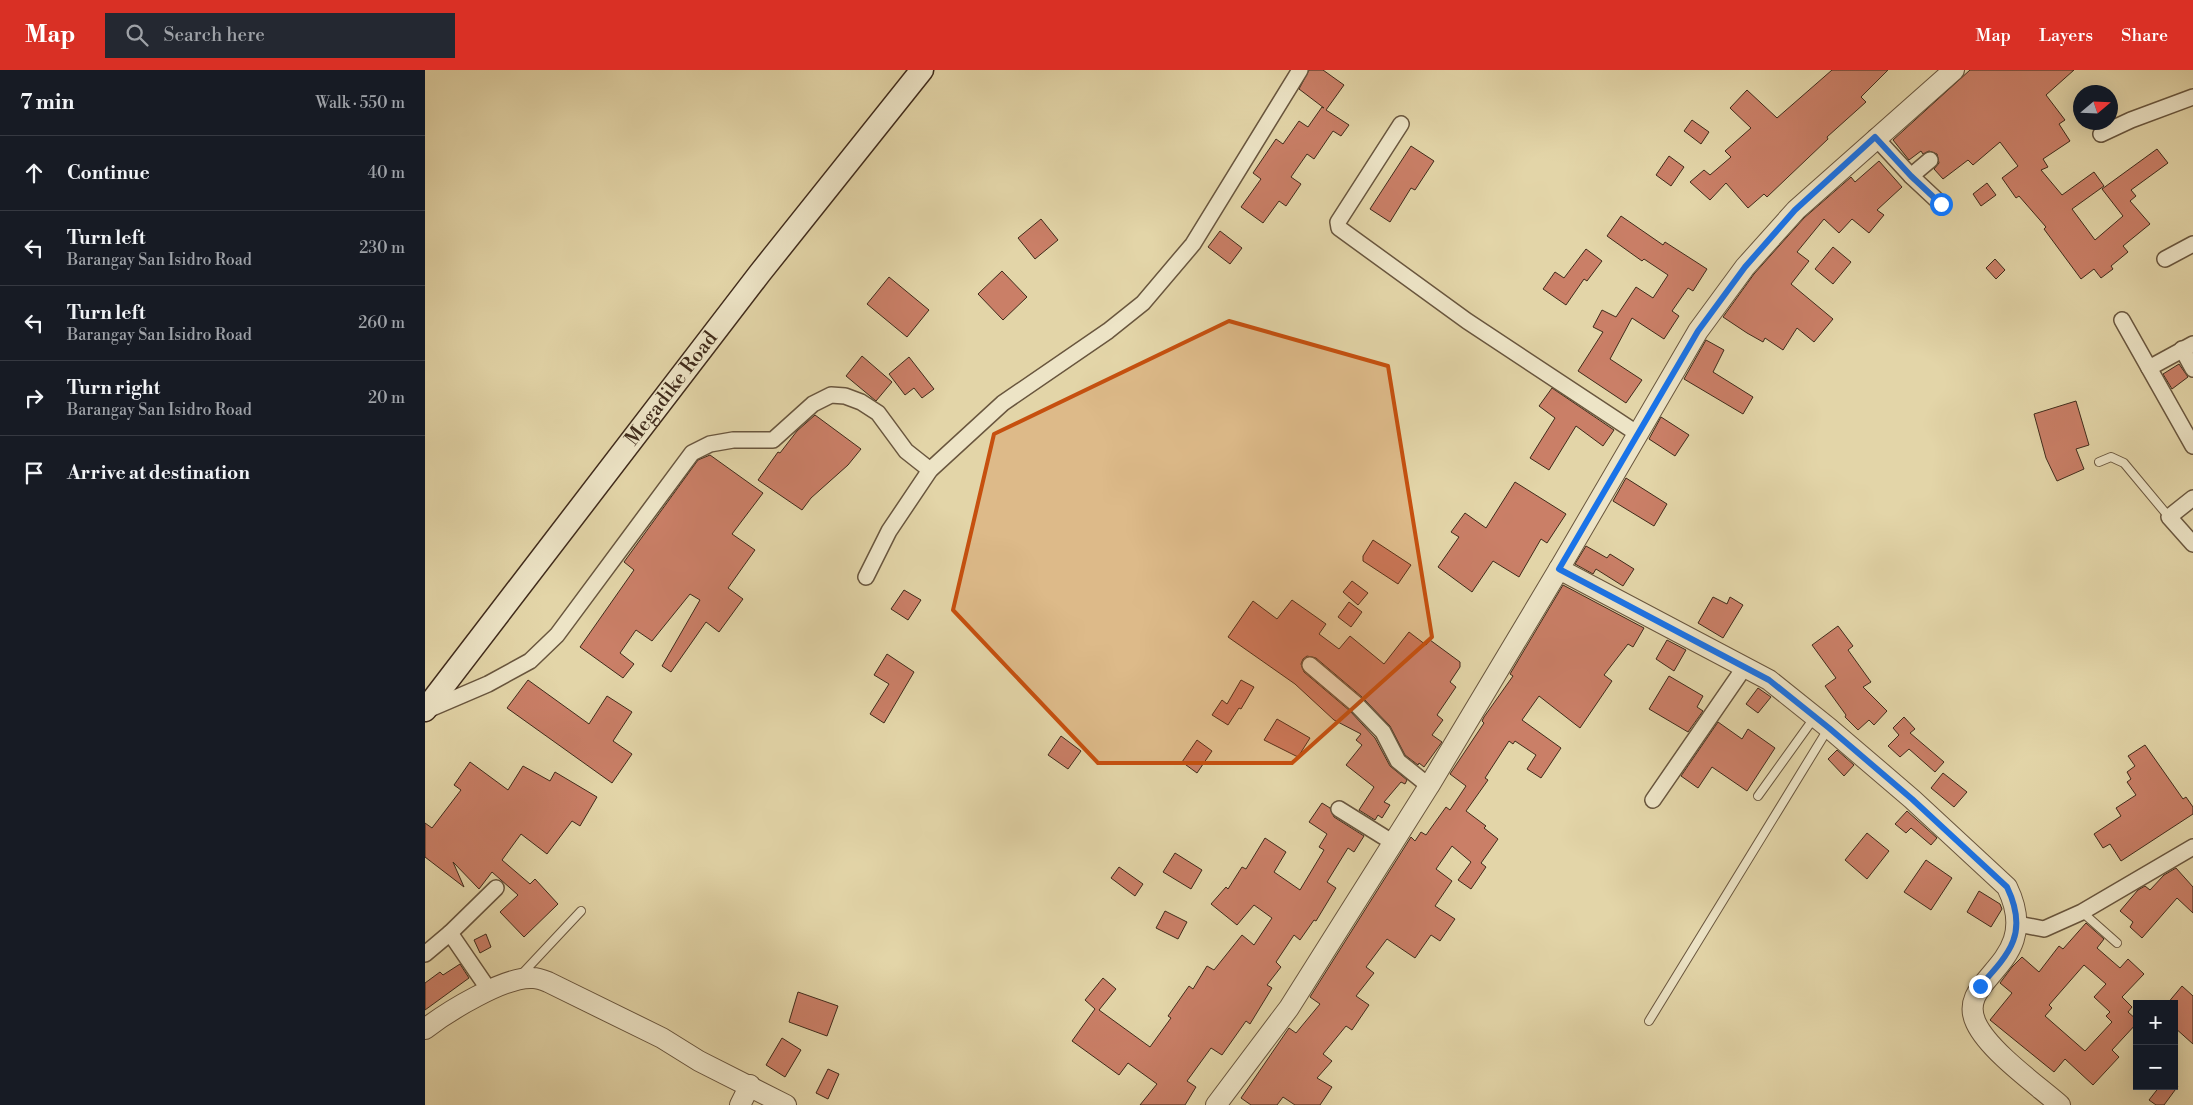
<!DOCTYPE html>
<html lang="en">
<head>
<meta charset="utf-8">
<style>
  :root { --surface:#171b24; --page:#242831; --text:#f1f3f6; --muted:#9ea1a6; --line:#363941; --accent:#d93025 }
  body { margin:0; font-family:"Libre Bodoni",serif; background:var(--page); color:var(--text) }
  .controls { position:absolute; right:15px; bottom:15px; display:grid; overflow:hidden; border-radius:0px; box-shadow:0 5px 20px #0002 }
  .controls button { width:45px; height:45px; display:grid; place-items:center; padding:0; border:0; border-bottom:1px solid var(--line); background:var(--surface); color:var(--text); font:25px sans-serif }
  .compass { position:absolute; left:1648px; top:15px; width:45px; height:45px; border-radius:50%; background:var(--surface); box-shadow:0 5px 20px #0002; rotate:71deg }
  .stop { position:absolute; width:15px; height:15px; margin:-11px; border:4px solid #1a73e8; border-radius:50%; background:#fff }
  .stop.end { background:#1a73e8; border-color:#fff; box-shadow:0 1px 5px #0008 }
  .list { margin:0; padding:0; list-style:none }
  h2 { display:flex; justify-content:space-between; align-items:center; height:65px; margin:0; padding:0 20px; font-size:21px }
  h2 small { font-size:16px; font-weight:400; color:var(--muted) }
  .list li { display:grid; grid-template-columns:32px 1fr auto; gap:15px; align-items:center; box-sizing:border-box; height:75px; padding:0 20px; border-top:1px solid var(--line) }
  .list b { display:block; font-size:19px; white-space:nowrap }
  .list p { margin:0; font-size:16px; white-space:nowrap; color:var(--muted) }
  .list em { font-size:16px; font-style:normal; color:var(--muted) }
  .icon { flex:none; width:28px; height:28px; fill:none; stroke:currentColor; stroke-width:2; stroke-linecap:round; stroke-linejoin:round }
  .map { position:relative; flex:none; width:1768px; height:1035px; overflow:hidden }
  header { display:flex; align-items:center; gap:30px; box-sizing:border-box; height:70px; padding:0 25px; background:var(--accent); color:#fff }
  header strong { font-size:24px }
  nav { display:flex; gap:28px; margin-inline-start:auto; font-size:18px }
  .search { width:350px; height:45px; background:var(--page); display:flex; align-items:center; gap:12px; box-sizing:border-box; padding:0 18px; border-radius:0px; color:var(--muted); font-size:19px }
  main { display:flex }
  aside { flex:1; background:var(--surface) }
  .map>svg:first-child { display:block }
  .building { fill:#ca7f67; stroke:#402b1b; fill-rule:evenodd }
  .lines { fill:none; stroke-linecap:round; stroke-linejoin:round }
  .service-casing { stroke:#69563e; stroke-width:10 }
  .minor-casing { stroke:#69563e; stroke-width:18 }
  .tertiary-casing { stroke:#69563e; stroke-width:22 }
  .secondary-casing { stroke:#402b1b; stroke-width:25 }
  .service { stroke:#ede4c6; stroke-width:8 }
  .minor { stroke:#ede4c6; stroke-width:15 }
  .tertiary { stroke:#ede4c6; stroke-width:20 }
  .secondary { stroke:#ede4c6; stroke-width:22 }
  .route { stroke:#1a73e8; stroke-width:6 }
  .marked { fill:#c6500f; fill-opacity:0.2; stroke:#c6500f; stroke-width:4; stroke-linejoin:round }
  .labels { text-anchor:middle; dominant-baseline:central; stroke-width:4; stroke-linejoin:round; paint-order:stroke }
  .street-label { font-size:20px; fill:#402b1b; stroke:#ede4c6 }
</style>
</head>
<body>
<header>
<strong>Map</strong>
<div class="search"><svg class="icon" aria-label="search" viewBox="0 0 24 24"><circle cx="10" cy="10" r="6"/><path d="M15 15l6 6"/></svg>Search here</div>
<nav><a>Map</a><a>Layers</a><a>Share</a></nav>
</header>
<main>
<aside>
<h2>7 min<small>Walk · 550 m</small></h2>
<ul class="list">
<li><svg class="icon" aria-label="ahead" viewBox="0 0 24 24"><path d="M12 20V5M6 11l6-6 6 6"/></svg><div><b>Continue</b></div><em>40 m</em></li>
<li><svg class="icon" aria-label="left" viewBox="0 0 24 24"><path d="M17 20v-9H6M10 6l-5 5 5 5"/></svg><div><b>Turn left</b><p>Barangay San Isidro Road</p></div><em>230 m</em></li>
<li><svg class="icon" aria-label="left" viewBox="0 0 24 24"><path d="M17 20v-9H6M10 6l-5 5 5 5"/></svg><div><b>Turn left</b><p>Barangay San Isidro Road</p></div><em>260 m</em></li>
<li><svg class="icon" aria-label="right" viewBox="0 0 24 24"><path d="M7 20v-9h11M14 6l5 5-5 5"/></svg><div><b>Turn right</b><p>Barangay San Isidro Road</p></div><em>20 m</em></li>
<li><svg class="icon" aria-label="arrive" viewBox="0 0 24 24"><path d="M6 21V4h12l-3 4 3 4H6"/></svg><div><b>Arrive at destination</b></div></li>
</ul>
</aside>
<div class="map">
<svg width="1768" height="1035" viewBox="0 0 1768 1035">
  <rect width="100%" height="100%" fill="#e3d5a8"/>
  <filter id="stains"><feTurbulence type="fractalNoise" baseFrequency=".004" numOctaves="4"/><feColorMatrix values="0 0 0 0 .2 0 0 0 0 .09 0 0 0 0 .02 0 0 0 .5 -.17"/></filter>
  <radialGradient id="worn" r=".72"><stop offset=".6" stop-color="#630" stop-opacity="0"/><stop offset="1" stop-color="#630" stop-opacity=".3"/></radialGradient>
  <g class="building">
    <polygon points="884,0 898,0 919,15 901,40 924,55 916,66 908,61 889,89 882,84 866,107 876,114 861,136 854,131 838,153 816,137 836,109 828,103 851,69 858,74 874,51 883,57 897,37 899,38 874,19"/>
    <polygon points="1407,0 1463,0 1436,27 1441,32 1402,67 1403,69 1342,127 1339,124 1323,138 1301,113 1285,130 1265,112 1279,100 1285,105 1306,87 1300,81 1326,58 1305,38 1322,20 1352,48"/>
    <polygon points="1545,0 1649,0 1621,25 1640,50 1634,54 1645,71 1618,89 1623,97 1616,100 1637,125 1669,102 1679,116 1647,139 1670,170 1698,146 1677,119 1732,79 1743,93 1706,120 1711,126 1705,131 1725,154 1698,176 1703,182 1686,196 1688,199 1676,208 1669,199 1656,209 1619,159 1621,157 1594,126 1591,128 1577,108 1593,96 1575,72 1548,95 1543,90 1518,109 1509,99 1514,93 1512,84 1504,81 1498,84 1496,81 1484,90 1468,70"/>
    <polygon points="1267,50 1284,62 1276,74 1259,61"/>
    <polygon points="986,76 1009,91 990,120 986,118 965,152 945,139"/>
    <polygon points="1244,86 1259,97 1246,116 1231,105"/>
    <polygon points="1454,91 1477,117 1452,140 1459,145 1444,163 1427,149 1414,163 1399,149 1372,182 1384,191 1366,214 1408,249 1389,272 1372,258 1358,280 1340,268 1338,272 1322,263 1298,247 1329,204 1379,148 1426,107 1430,112"/>
    <polygon points="1562,113 1571,125 1556,136 1548,124"/>
    <polygon points="1196,146 1238,175 1240,172 1282,199 1268,221 1263,218 1247,241 1254,246 1239,269 1207,248 1185,289 1217,310 1201,333 1153,301 1178,262 1168,257 1177,240 1191,247 1211,217 1228,228 1243,205 1219,189 1217,191 1182,166"/>
    <polygon points="616,149 633,170 610,189 593,168"/>
    <polygon points="795,161 817,178 805,194 783,177"/>
    <polygon points="1408,177 1426,192 1408,214 1390,199"/>
    <polygon points="1161,179 1177,191 1162,211 1159,209 1141,235 1118,219 1130,202 1139,208"/>
    <polygon points="1570,189 1580,200 1571,209 1561,198"/>
    <polygon points="577,201 602,227 578,250 553,224"/>
    <polygon points="464,207 504,240 482,267 442,234"/>
    <polygon points="1281,270 1299,280 1288,302 1328,327 1318,344 1259,309"/>
    <polygon points="437,286 467,312 451,331 421,306"/>
    <polygon points="484,287 509,319 497,328 489,318 480,325 464,304"/>
    <polygon points="1754,294 1763,307 1747,319 1738,304"/>
    <polygon points="1127,318 1189,360 1178,376 1151,356 1124,400 1105,388 1130,348 1114,336"/>
    <polygon points="1651,331 1664,375 1651,379 1659,399 1632,411 1621,388 1609,344"/>
    <polygon points="390,345 436,379 423,395 386,428 377,440 333,410 353,382 355,383 372,361"/>
    <polygon points="1236,347 1264,365 1250,386 1224,369"/>
    <polygon points="285,385 338,423 307,464 330,480 303,518 318,529 294,562 281,552 246,602 237,596 275,530 265,524 227,571 211,560 195,583 209,594 198,608 155,577 209,500 199,492 273,390"/>
    <polygon points="1201,408 1242,434 1229,456 1188,431"/>
    <polygon points="1090,412 1141,444 1122,473 1116,469 1094,507 1068,491 1047,522 1013,497 1034,467 1026,462 1040,443 1061,458"/>
    <polygon points="948,470 986,495 973,514 938,491 938,486"/>
    <polygon points="1161,476 1182,488 1185,484 1209,499 1198,516 1171,499 1168,504 1150,494"/>
    <polygon points="927,511 943,523 933,535 918,522"/>
    <polygon points="1138,515 1219,558 1208,577 1203,574 1179,605 1187,611 1155,658 1114,626 1097,650 1136,678 1116,708 1102,699 1111,685 1090,671 1088,674 1084,671 1060,708 1063,710 1041,741 1061,756 1059,758 1073,769 1056,793 1061,797 1046,819 1033,810 1046,792 1027,776 1011,799 1027,811 1010,836 1030,849 1015,871 1006,865 990,888 962,869 941,897 949,903 931,926 944,935 927,960 921,956 898,984 907,991 892,1008 907,1017 895,1035 870,1035 858,1027 852,1035 826,1035 816,1028 864,958 871,963 895,934 885,927 986,767 990,771 996,762 1001,765 1021,737 1025,740 1041,716 1025,704 1059,653 1057,651 1059,647 1088,606 1085,604"/>
    <polygon points="479,520 496,530 483,550 466,539"/>
    <polygon points="1288,527 1302,534 1305,527 1318,535 1298,568 1273,553"/>
    <polygon points="867,530 901,554 894,564 914,579 925,566 959,594 984,562 1001,575 1005,570 1035,592 1035,597 1025,612 1031,617 1012,645 1018,650 1007,665 1017,672 999,697 994,693 993,695 980,685 965,656 937,627 891,588 882,586 878,589 876,594 879,602 925,641 950,668 965,696 982,710 980,714 976,712 959,732 965,735 957,748 953,745 950,750 934,740 949,717 921,695 937,675 931,670 936,664 909,650 870,614 803,567 828,531 852,549"/>
    <polygon points="924,532 937,542 926,557 913,547"/>
    <polygon points="1413,556 1428,576 1423,580 1446,612 1438,617 1462,641 1449,655 1444,650 1433,660 1420,647 1421,645 1400,616 1411,608 1387,575"/>
    <polygon points="1242,570 1261,580 1249,601 1231,589"/>
    <polygon points="462,584 489,602 459,653 445,644 464,614 449,605"/>
    <polygon points="1244,606 1278,626 1272,637 1278,641 1263,662 1224,639"/>
    <polygon points="103,610 164,654 182,626 207,642 188,671 207,684 187,713 82,638"/>
    <polygon points="816,610 829,617 816,639 814,638 803,655 787,645 797,630 802,634"/>
    <polygon points="1333,618 1346,627 1333,643 1321,634"/>
    <polygon points="1479,647 1490,659 1485,663 1519,692 1510,702 1484,679 1475,687 1463,676 1474,665 1468,658"/>
    <polygon points="852,649 885,668 873,687 839,670"/>
    <polygon points="1293,652 1317,669 1323,659 1350,678 1322,721 1287,697 1273,718 1256,706"/>
    <polygon points="636,666 656,681 643,699 623,685"/>
    <polygon points="772,670 787,681 772,703 757,692"/>
    <polygon points="1720,675 1758,729 1761,727 1768,737 1768,744 1696,791 1685,774 1678,778 1669,764 1696,746 1691,738 1711,725 1702,712 1706,709 1702,702 1710,696 1703,686"/>
    <polygon points="1412,680 1429,695 1419,706 1403,689"/>
    <polygon points="45,692 83,720 98,696 125,711 130,702 172,727 155,756 147,751 122,784 96,764 77,790 105,814 110,809 133,834 99,867 75,842 93,825 67,802 54,819 28,792 39,817 0,787 0,753 7,758 36,720 29,715"/>
    <polygon points="1518,703 1542,722 1529,737 1506,718"/>
    <polygon points="897,733 905,738 909,747 939,766 929,782 923,778 902,812 911,818 891,851 889,850 875,870 869,865 851,892 856,897 842,915 847,918 825,954 821,951 797,985 786,978 762,1011 771,1017 760,1035 715,1035 732,1014 703,993 694,1005 647,971 670,939 660,930 678,908 691,919 674,940 725,977 746,948 743,946 764,916 768,919 782,896 789,900 817,865 829,875 847,848 829,835 812,855 786,834 801,817 803,819 817,797 821,799 840,768 861,782 849,802 875,820 899,780 894,777 902,764 884,752"/>
    <polygon points="1482,741 1512,768 1506,775 1486,758 1481,763 1470,754"/>
    <polygon points="1442,763 1464,781 1442,809 1420,790"/>
    <polygon points="750,783 777,800 766,819 738,802"/>
    <polygon points="1501,790 1527,808 1506,840 1479,822"/>
    <polygon points="694,797 718,814 710,826 686,808"/>
    <polygon points="1751,798 1768,817 1768,843 1752,828 1717,868 1705,857 1708,852 1695,841 1713,820 1720,816 1725,820 1739,805"/>
    <polygon points="1554,821 1575,834 1577,839 1566,857 1542,842"/>
    <polygon points="740,841 762,852 753,869 731,858"/>
    <path d="M1661,853L1679,869L1672,878L1695,898L1703,889L1719,904L1697,927L1707,937L1703,942L1712,950V953L1687,980L1694,987L1668,1015L1640,989L1629,1002L1565,950L1587,923L1575,913L1587,897L1597,887L1614,902L1634,876L1638,879ZM1659,895L1681,914L1669,927L1685,942L1681,946L1687,952L1660,981L1620,946L1627,938L1624,935Z"/>
    <polygon points="61,864 66,877 55,883 49,870"/>
    <polygon points="35,894 44,908 0,940 0,913 15,902 18,905"/>
    <polygon points="1757,916 1768,926 1768,974 1749,957 1749,934 1742,934"/>
    <polygon points="373,922 413,936 402,966 364,952"/>
    <polygon points="357,968 376,980 360,1007 341,995"/>
    <polygon points="403,999 414,1004 403,1029 391,1023"/>
    <polygon points="1735,1016 1753,1016 1739,1035 1731,1035 1724,1030"/>
  </g>
  <g class="lines">
    <g class="service-casing">
      <g id="service">
        <polyline points="1674,392 1686,387 1699,393 1744,447"/>
        <polyline points="1333,726 1389,648"/>
        <polyline points="1657,842 1692,873"/>
        <polyline points="96,905 156,841"/>
        <polyline points="1224,951 1403,659"/>
      </g>
    </g>
    <g class="minor-casing">
      <g id="minor">
        <polyline points="976,54 913,152 914,158 1042,251 1213,364"/>
        <polyline points="1676,64 1706,50 1768,27"/>
        <polyline points="1450,67 1486,106 1516,134"/>
        <polyline points="1486,106 1505,90"/>
        <polyline points="1740,189 1768,174"/>
        <polyline points="1697,250 1768,376"/>
        <polyline points="1757,279 1768,299"/>
        <polyline points="1724,298 1768,274"/>
        <polyline points="1768,428 1744,447 1768,474"/>
        <polyline points="441,507 464,461 505,400 578,333 683,261 718,233 768,174 875,0"/>
        <polyline points="885,595 931,634 958,662 973,691 1004,716"/>
        <polyline points="0,641 63,614 105,591 132,565 267,383 285,374 308,370 348,370 388,334 406,325 420,326 436,332 453,343 481,381 505,400"/>
        <polyline points="1228,730 1319,598"/>
        <polyline points="914,739 967,772"/>
        <polyline points="1593,854 1619,859 1657,842 1768,777"/>
        <polyline points="25,863 71,818"/>
        <polyline points="0,884 25,863 64,920"/>
      </g>
    </g>
    <g class="tertiary-casing">
      <g id="tertiary">
        <path d="M1529,0L1371,140L1320,197L1273,261L1134,499L1344,610L1404,658L1487,729L1582,817C1620,895 1529,907 1551,953C1564,981 1612,1015 1635,1035"/>
        <path d="M0,959C22,942 80,906 108,908C112,908 118,910 123,912L237,968L274,991L361,1035"/>
        <polyline points="315,1035 325,1015"/>
        <polyline points="791,1035 864,938 1004,716 1134,499"/>
      </g>
    </g>
    <g class="secondary-casing">
      <g id="secondary">
        <path id="s1" d="M0,640L335,203L497,0"/>
      </g>
    </g>
    <use href="#service" class="service"/>
    <use href="#minor" class="minor"/>
    <use href="#tertiary" class="tertiary"/>
    <use href="#secondary" class="secondary"/>
  </g>
  <g class="lines">
    <path class="route" d="M1516,134L1486,106L1450,67L1370,140L1320,197L1273,261L1134,499L1344,610L1404,658L1487,729L1582,817C1604,863 1585,883 1555,916"/>
  </g>
  <path class="marked" d="M804,251L963,296L1007,567L867,693H673L528,540L569,364Z"/>
  <g class="labels">
    <g class="street-label">
      <text stroke="none"><textPath href="#s1" startOffset="405">Megadike Road</textPath></text>
    </g>
  </g>
  <rect width="100%" height="100%" filter="url(#stains)"/>
  <rect width="100%" height="100%" fill="url(#worn)"/>
</svg>
<div class="controls">
<button>+</button>
<button>−</button>
</div>
<svg class="compass" viewBox="-18 -18 36 36"><path d="M0-13l5 13h-10z" fill="#e53935"/><path d="M0 13l5-13h-10z" fill="#9ea1a6"/></svg>
<div class="stop" style="left:1516px;top:134px"></div>
<div class="stop end" style="left:1555px;top:916px"></div>
</div>
</main>
</body>
</html>
